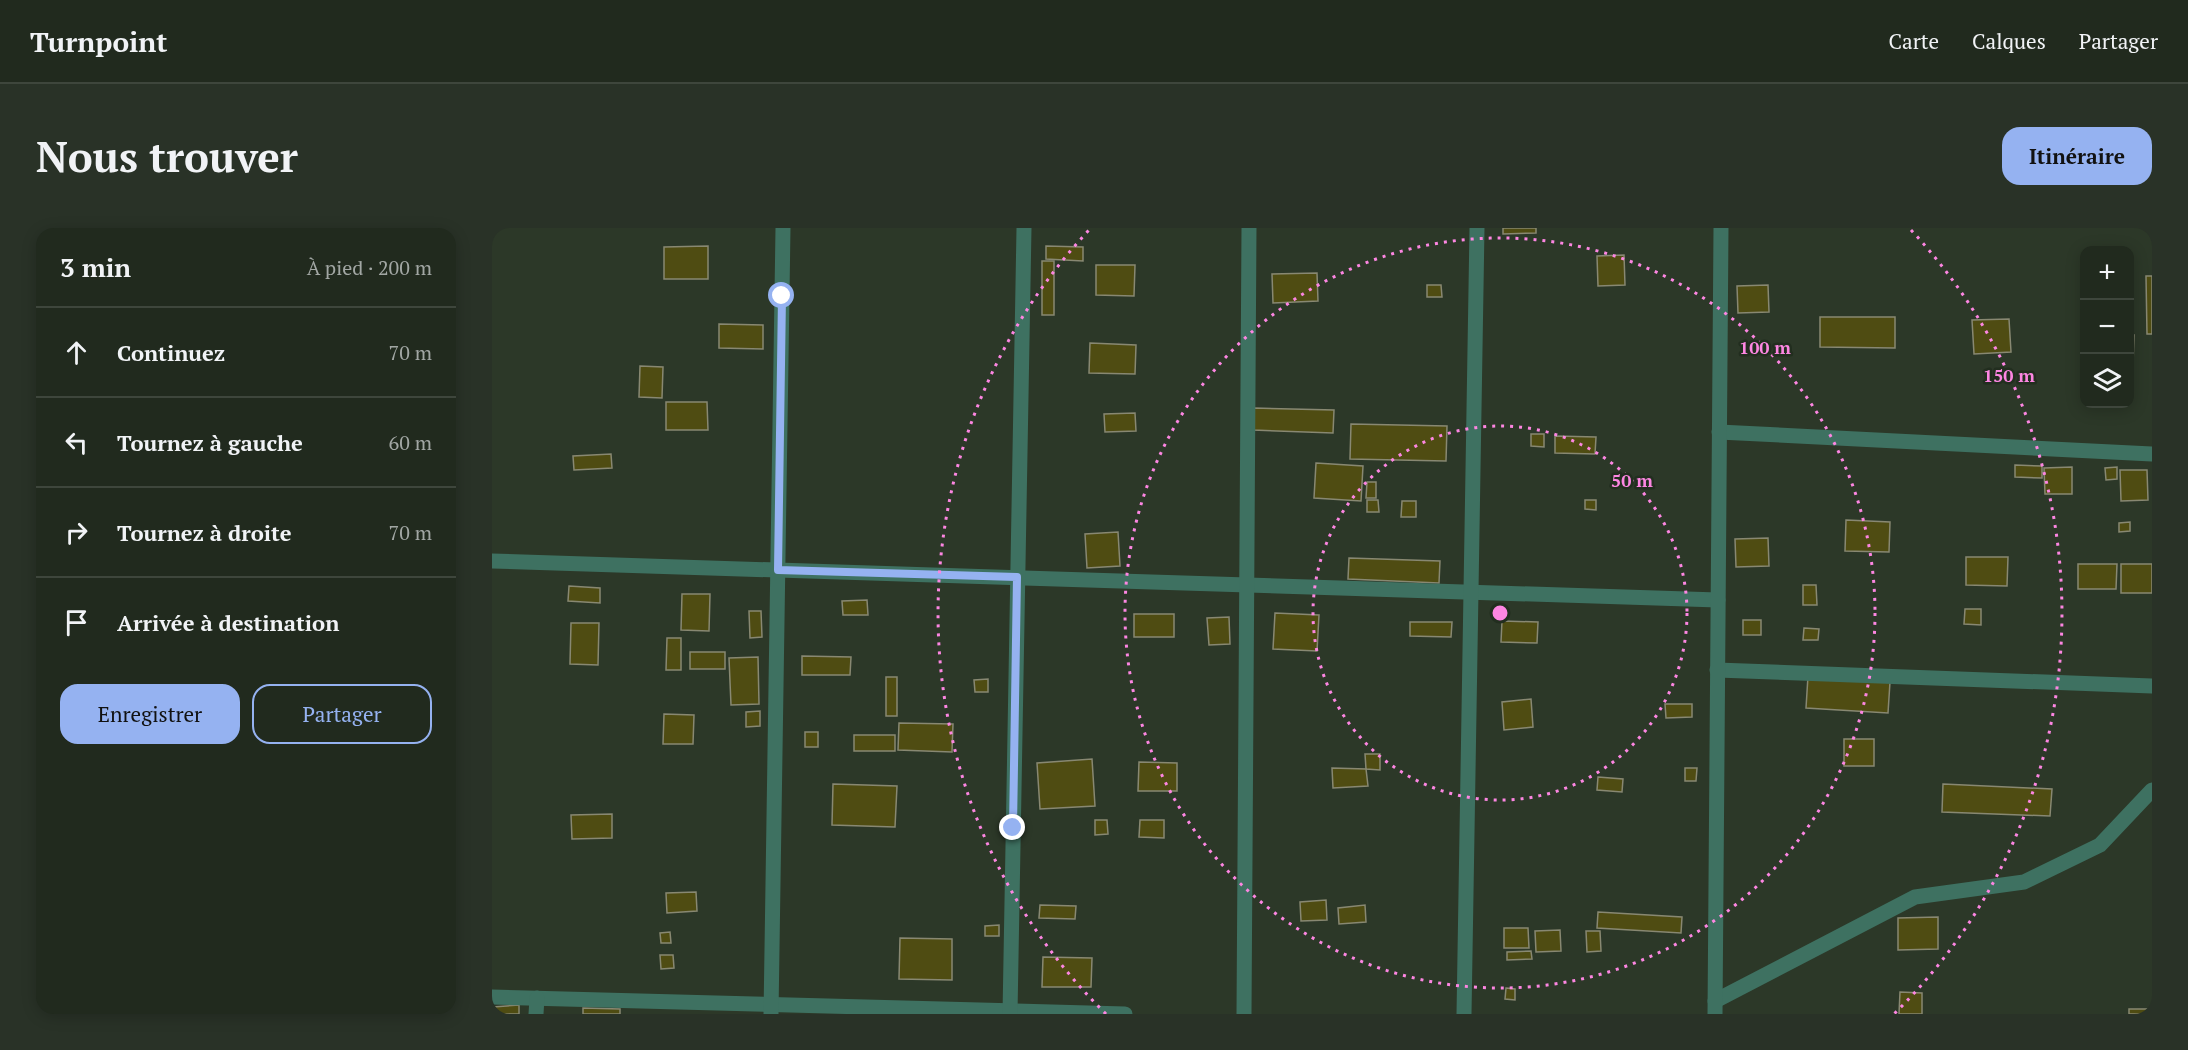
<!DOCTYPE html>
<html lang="fr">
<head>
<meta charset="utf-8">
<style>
  :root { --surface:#212a1e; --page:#293227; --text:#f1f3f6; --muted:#a2a7a4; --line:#3e463c; --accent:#95b2f1 }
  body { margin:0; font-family:"PT Serif",serif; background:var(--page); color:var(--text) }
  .controls { position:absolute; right:18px; top:18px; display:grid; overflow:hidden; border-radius:12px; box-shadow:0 3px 15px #0003 }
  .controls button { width:54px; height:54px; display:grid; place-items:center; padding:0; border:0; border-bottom:2px solid var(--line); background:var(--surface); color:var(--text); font:30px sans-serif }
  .stop { position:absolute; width:18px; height:18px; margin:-14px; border:4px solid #95b2f1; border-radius:50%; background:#fff }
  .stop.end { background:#95b2f1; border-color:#fff; box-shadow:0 2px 6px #0008 }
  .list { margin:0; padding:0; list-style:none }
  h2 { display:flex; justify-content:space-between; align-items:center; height:78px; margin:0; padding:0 24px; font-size:26px }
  h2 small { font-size:20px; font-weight:400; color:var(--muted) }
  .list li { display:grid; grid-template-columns:39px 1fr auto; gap:18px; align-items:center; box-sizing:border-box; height:90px; padding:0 24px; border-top:2px solid var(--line) }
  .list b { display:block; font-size:22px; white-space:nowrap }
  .list em { font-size:20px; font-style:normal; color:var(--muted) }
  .actions { display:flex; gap:12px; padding:18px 24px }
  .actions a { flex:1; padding:14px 0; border:2px solid var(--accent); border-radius:18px; text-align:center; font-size:21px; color:var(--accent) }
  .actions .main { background:var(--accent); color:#111 }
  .icon { flex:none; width:33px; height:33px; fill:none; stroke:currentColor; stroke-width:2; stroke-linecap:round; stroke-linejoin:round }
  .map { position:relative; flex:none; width:1660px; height:786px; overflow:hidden; border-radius:18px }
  header { display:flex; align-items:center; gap:36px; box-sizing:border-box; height:84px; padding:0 30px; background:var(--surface); border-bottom:2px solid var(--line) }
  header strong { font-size:28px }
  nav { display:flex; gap:33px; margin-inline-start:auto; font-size:21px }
  .intro { display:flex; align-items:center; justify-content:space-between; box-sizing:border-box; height:144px; padding:0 36px }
  h1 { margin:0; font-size:42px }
  .button { padding:15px 27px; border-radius:18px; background:var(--accent); color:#111; font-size:21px; font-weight:700 }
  main { display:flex; gap:36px; padding:0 36px }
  aside { flex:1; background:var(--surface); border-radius:18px; box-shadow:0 3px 15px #0003 }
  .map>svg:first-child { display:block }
  .building { fill:#4f4c12; stroke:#888872; stroke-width:1.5 }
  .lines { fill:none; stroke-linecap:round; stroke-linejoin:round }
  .minor { stroke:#3e7161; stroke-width:15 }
  .route { stroke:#95b2f1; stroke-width:8 }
  .ring { fill:none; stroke:#fd86e2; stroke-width:3; stroke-dasharray:3 6 }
  .centre { fill:#fd86e2; stroke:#222e1f; stroke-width:3 }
  .ring-label { font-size:18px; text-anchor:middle; font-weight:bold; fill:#fd86e2; stroke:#222e1f; stroke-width:5; stroke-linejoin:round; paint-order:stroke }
</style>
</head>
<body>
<header>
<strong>Turnpoint</strong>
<nav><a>Carte</a><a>Calques</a><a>Partager</a></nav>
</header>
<div class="intro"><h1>Nous trouver</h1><a class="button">Itinéraire</a></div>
<main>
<aside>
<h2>3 min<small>À pied · 200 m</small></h2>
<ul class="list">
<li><svg class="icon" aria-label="ahead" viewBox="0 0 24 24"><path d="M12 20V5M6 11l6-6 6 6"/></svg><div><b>Continuez</b></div><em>70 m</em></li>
<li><svg class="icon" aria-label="left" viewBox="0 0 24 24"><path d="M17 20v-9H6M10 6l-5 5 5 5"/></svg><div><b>Tournez à gauche</b></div><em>60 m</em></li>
<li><svg class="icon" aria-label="right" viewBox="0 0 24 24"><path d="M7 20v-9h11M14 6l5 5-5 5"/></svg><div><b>Tournez à droite</b></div><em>70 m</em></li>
<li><svg class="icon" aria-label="arrive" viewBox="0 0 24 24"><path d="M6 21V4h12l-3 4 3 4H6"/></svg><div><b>Arrivée à destination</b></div></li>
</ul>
<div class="actions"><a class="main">Enregistrer</a><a>Partager</a></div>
</aside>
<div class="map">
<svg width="1660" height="786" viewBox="0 0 1660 786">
  <rect width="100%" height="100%" fill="#2c3828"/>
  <g class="building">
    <polygon points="1011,0 1044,0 1044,5 1011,6"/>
    <polygon points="216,18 216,51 172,51 172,19"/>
    <polygon points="554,18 591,19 591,33 554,31"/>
    <polygon points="1132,27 1133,57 1106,58 1105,28"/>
    <rect x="550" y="33" width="12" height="54"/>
    <polygon points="604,37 643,37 642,68 604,67"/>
    <polygon points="825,45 826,73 781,75 780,46"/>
    <polygon points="1654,48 1660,48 1660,106 1655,106"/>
    <polygon points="935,57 949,57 950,69 935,69"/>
    <polygon points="1276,57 1277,84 1246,85 1245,58"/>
    <polygon points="1328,89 1403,89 1403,120 1328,119"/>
    <polygon points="1517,91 1519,124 1482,126 1480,92"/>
    <polygon points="227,96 271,97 271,121 227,120"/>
    <polygon points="1638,107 1642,107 1641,137 1638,137"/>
    <polygon points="598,115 644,117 643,146 597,145"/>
    <polygon points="148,138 171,139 170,170 147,169"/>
    <polygon points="174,174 215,174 216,202 174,202"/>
    <polygon points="762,180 842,182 841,205 761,202"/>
    <polygon points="643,185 644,203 613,204 612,186"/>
    <polygon points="859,196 955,198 954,233 858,231"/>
    <polygon points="1039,206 1052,206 1052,219 1039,218"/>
    <polygon points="1063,208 1104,209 1103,226 1063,225"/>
    <polygon points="119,226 120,240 82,242 81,228"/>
    <polygon points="824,235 871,238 869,273 822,270"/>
    <polygon points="1523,237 1550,238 1550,250 1523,249"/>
    <polygon points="1580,239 1580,266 1553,266 1552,240"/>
    <polygon points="1625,239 1625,251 1614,252 1613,240"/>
    <polygon points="1628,242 1655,242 1656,272 1629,273"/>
    <polygon points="875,254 884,254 884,270 874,270"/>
    <polygon points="875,272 886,272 887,284 875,284"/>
    <polygon points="1093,272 1104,272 1104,282 1093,281"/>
    <polygon points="910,273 924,273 924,289 909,289"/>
    <polygon points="1354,292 1398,294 1397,324 1353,323"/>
    <polygon points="1638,294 1638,303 1627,304 1627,295"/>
    <polygon points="626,304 628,338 595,340 593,306"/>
    <polygon points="1276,310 1277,338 1244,339 1243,311"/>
    <polygon points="1474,329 1516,329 1515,358 1474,357"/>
    <polygon points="857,330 948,333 947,355 856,351"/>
    <polygon points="1586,336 1625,336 1624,361 1586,361"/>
    <rect x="1629" y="336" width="31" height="29"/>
    <polygon points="1311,357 1324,357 1325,377 1311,377"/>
    <polygon points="77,358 108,360 108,375 76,373"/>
    <polygon points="190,366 218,366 217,403 189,402"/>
    <polygon points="375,372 376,387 351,387 350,373"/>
    <polygon points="1473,381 1489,381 1489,397 1472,396"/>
    <polygon points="257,383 269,383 270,409 258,410"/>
    <polygon points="783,385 827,387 825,423 781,421"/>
    <rect x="642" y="386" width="40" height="23"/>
    <polygon points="737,389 738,416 717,417 715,390"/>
    <rect x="1251" y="392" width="18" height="15"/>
    <polygon points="1010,393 1046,394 1045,415 1009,414"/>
    <polygon points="918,394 960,394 959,409 918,408"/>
    <polygon points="79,395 107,395 106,437 78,436"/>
    <polygon points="1312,400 1327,401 1326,412 1311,412"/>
    <polygon points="175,410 189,410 189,442 174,442"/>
    <rect x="198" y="424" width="35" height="17"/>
    <polygon points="310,428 359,429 358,447 310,447"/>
    <polygon points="266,429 267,476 239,477 237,430"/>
    <polygon points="1316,448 1398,454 1396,485 1314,480"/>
    <rect x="394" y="449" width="11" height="39"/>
    <polygon points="496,451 496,464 483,464 482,452"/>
    <polygon points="1039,471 1041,499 1012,502 1010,474"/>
    <polygon points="1173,476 1200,476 1200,489 1174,490"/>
    <polygon points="268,483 268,498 254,499 254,484"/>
    <polygon points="172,486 202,487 201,516 171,516"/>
    <polygon points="407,495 461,496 460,524 406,522"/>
    <rect x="313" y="504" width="13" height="15"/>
    <rect x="362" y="507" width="41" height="16"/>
    <rect x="1352" y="511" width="30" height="27"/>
    <polygon points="873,526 888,526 888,542 874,541"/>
    <polygon points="600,531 603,578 548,581 545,535"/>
    <polygon points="647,534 685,535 685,563 646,563"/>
    <polygon points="840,540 874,541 876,558 841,560"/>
    <polygon points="1193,540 1205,540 1204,553 1193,553"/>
    <polygon points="1106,549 1131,551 1130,564 1105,562"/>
    <polygon points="341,556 405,558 403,599 340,597"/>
    <polygon points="1451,556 1560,561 1558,588 1450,584"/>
    <polygon points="120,586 120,610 80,611 79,587"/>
    <polygon points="603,592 615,592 616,606 603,607"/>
    <polygon points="648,592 672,592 672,610 647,609"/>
    <polygon points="204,664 205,683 175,685 174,665"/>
    <polygon points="834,672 835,692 809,693 808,674"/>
    <polygon points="548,677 584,678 583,691 547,690"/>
    <polygon points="873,677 874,694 847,696 846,680"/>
    <polygon points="1106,684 1190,689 1189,705 1105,700"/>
    <polygon points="1446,689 1446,721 1406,722 1406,690"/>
    <polygon points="507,697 507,708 493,708 493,698"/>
    <polygon points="1012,700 1036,700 1037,720 1012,720"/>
    <polygon points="1068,702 1069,723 1044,724 1043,703"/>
    <polygon points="1094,703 1108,703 1109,723 1095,724"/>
    <polygon points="178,704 179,715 169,715 168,705"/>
    <polygon points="408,710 460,711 460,752 407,751"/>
    <polygon points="1039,723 1040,731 1015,732 1015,724"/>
    <polygon points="168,727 181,727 182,740 169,741"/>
    <polygon points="551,729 600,730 599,759 550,759"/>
    <polygon points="1014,760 1023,761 1023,772 1013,771"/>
    <polygon points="1408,764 1430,765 1430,786 1407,786"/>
    <polygon points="27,777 27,786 2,786 1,779"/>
    <polygon points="91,780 128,781 128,786 91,786"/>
    <rect x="1637" y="781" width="23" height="5"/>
  </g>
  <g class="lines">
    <g class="minor">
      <polyline points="1227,204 1660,226"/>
      <polyline points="0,333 1226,372"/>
      <polyline points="1225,442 1660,458"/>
      <polyline points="0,769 633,786"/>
      <polyline points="1223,773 1423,669 1532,654 1608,617 1660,562"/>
      <polyline points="44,786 45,770"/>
      <polyline points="279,786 291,0"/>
      <polyline points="518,786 532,0"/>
      <polyline points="752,786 757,0"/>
      <polyline points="972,786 985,0"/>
      <polyline points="1223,786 1229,0"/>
    </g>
  </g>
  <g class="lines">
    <polyline class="route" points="290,68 286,342 525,349 521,600"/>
  </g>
  <g class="ring">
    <circle cx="1008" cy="385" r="187"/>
    <circle cx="1008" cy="385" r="375"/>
    <path d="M614 786A562 562 0 0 1 597 2M1419 2A562 562 0 0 1 1402 786"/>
  </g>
  <circle cx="1008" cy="385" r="9" class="centre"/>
  <g class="ring-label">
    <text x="1273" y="126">100 m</text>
    <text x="1517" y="154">150 m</text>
    <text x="1140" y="259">50 m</text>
  </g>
</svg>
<div class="controls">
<button>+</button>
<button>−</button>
<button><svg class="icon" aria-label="layers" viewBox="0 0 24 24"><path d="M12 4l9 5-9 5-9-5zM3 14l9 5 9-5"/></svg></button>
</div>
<div class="stop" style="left:290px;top:68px"></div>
<div class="stop end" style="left:521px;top:600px"></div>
</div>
</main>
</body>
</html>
